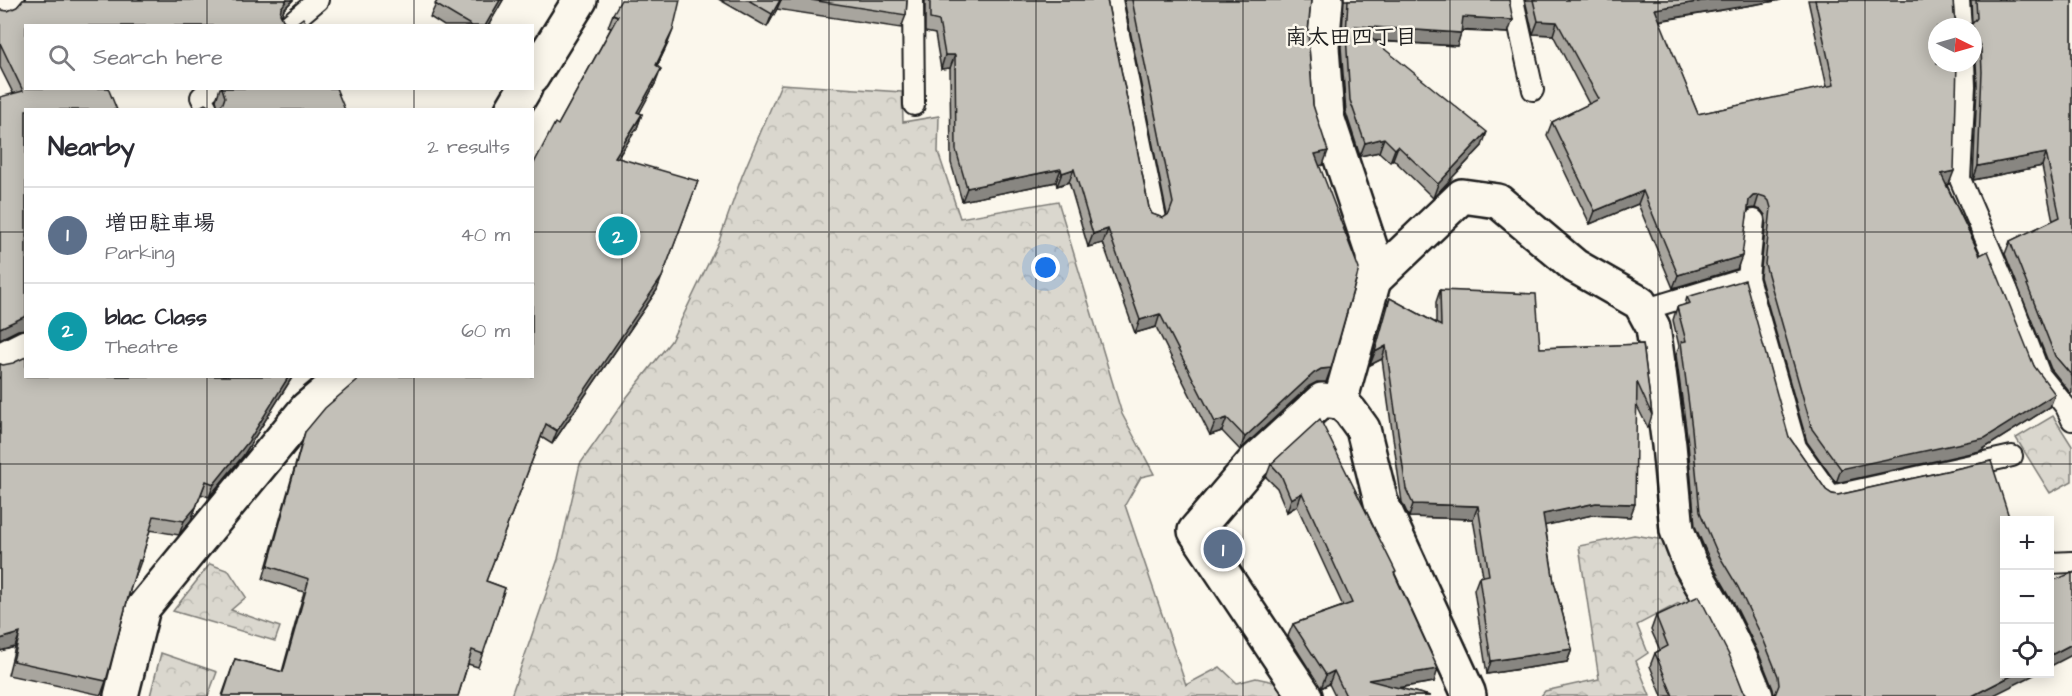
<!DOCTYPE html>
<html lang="en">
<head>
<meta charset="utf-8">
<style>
  :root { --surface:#fff; --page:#f7f7f7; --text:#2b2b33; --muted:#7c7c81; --line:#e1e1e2; --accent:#c8321e }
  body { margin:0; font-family:"Architects Daughter","Klee One",sans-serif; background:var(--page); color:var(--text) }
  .controls { position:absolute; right:18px; bottom:18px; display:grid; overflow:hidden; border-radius:0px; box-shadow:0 3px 15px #0003 }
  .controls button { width:54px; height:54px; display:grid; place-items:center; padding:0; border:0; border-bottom:2px solid var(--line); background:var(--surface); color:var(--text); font:30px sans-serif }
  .compass { position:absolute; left:1928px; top:18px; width:54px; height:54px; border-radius:50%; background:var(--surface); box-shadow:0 3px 15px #0003; rotate:95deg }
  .you { position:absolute; left:1046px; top:268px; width:21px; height:21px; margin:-15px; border:4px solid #fff; border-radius:50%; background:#1a73e8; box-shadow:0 0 0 9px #1a73e833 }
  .badge { display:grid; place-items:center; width:39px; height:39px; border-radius:50%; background:var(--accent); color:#fff; font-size:20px; font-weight:700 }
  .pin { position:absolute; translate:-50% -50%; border:3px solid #fff; box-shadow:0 2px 6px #0006 }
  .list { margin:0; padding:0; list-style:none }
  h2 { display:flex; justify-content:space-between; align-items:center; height:78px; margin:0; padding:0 24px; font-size:26px }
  h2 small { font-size:20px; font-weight:400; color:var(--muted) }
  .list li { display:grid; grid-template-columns:39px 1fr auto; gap:18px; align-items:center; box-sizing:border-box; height:96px; padding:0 24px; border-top:2px solid var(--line) }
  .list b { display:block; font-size:22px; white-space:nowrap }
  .list p { margin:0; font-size:20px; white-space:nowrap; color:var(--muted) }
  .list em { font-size:20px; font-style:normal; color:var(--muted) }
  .icon { flex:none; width:33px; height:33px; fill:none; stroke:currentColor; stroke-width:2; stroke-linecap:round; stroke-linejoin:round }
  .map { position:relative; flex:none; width:2072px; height:696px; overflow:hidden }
  .search { position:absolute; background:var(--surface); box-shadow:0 3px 15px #0003; left:24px; top:24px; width:510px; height:66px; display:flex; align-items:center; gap:15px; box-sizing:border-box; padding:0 21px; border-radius:0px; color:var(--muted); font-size:22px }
  .panel { position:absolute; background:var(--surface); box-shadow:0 3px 15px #0003; left:24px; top:108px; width:510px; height:270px; border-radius:0px }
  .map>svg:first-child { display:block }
  .forest { fill:url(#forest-crowns); stroke:#7b7a75; stroke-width:1.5 }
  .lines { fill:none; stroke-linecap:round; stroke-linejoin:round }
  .lane-casing { stroke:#1c1c1c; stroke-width:24 }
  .street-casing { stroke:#1c1c1c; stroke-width:38 }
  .secondary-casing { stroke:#1c1c1c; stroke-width:38 }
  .lane { stroke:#fbf7ec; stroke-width:20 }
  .street { stroke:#fbf7ec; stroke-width:33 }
  .secondary { stroke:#fbf7ec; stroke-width:33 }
  .wall { fill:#a8a59e; stroke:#1c1c1c; stroke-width:1.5 }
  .shaded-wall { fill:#888681; stroke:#1c1c1c; stroke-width:1.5 }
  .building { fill:#c3c0b8; stroke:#1c1c1c; stroke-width:1.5 }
  .grid { fill:none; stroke:#1c1c1c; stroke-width:1.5; stroke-opacity:0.55 }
  .labels { text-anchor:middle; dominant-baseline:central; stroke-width:5; stroke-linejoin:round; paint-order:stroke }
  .neighbourhood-label { font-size:22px; font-weight:bold; fill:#1c1c1c; stroke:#fbf7ec }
</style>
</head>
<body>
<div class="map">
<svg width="2072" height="696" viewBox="0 0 2072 696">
  <defs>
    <pattern id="forest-crowns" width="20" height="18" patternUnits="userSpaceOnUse" patternTransform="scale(1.5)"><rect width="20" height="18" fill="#dad7ce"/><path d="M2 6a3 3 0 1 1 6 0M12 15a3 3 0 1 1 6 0" fill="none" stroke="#bab8b0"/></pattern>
  </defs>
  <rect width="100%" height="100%" fill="#fbf7ec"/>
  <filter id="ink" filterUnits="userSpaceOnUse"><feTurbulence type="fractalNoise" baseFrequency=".0167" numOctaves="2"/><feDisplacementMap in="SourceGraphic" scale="12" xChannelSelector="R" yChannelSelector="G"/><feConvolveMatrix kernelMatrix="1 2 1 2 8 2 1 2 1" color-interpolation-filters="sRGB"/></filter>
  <g filter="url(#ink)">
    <g class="forest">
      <polygon points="781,84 902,92 903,122 939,116 938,152 960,218 1058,201 1122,414 1154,474 1141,477 1125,505 1186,685 1220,667 1237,683 1256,678 1288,685 1292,696 511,696 558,559 580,464 627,397 671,341 719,241 742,176"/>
      <polygon points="2053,416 2072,446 2072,481 2050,493 2016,438"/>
      <polygon points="1634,535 1671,541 1701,612 1722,696 1679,603 1637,625 1648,653 1636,661 1650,696 1541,696 1545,691 1599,679 1579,546"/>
      <polygon points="210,564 229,571 246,597 231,610 280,627 275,641 173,611"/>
      <polygon points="161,653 217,672 208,696 150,696"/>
    </g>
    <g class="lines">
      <g class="lane-casing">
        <g id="lane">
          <polyline points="913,0 914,105"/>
          <polyline points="1112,0 1156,219"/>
          <polyline points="1513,0 1533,90"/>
          <polyline points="1959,0 1961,27"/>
          <polyline points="287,26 318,0"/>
          <polyline points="1964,63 1965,86 1960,179 2008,291 2040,375 2066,407 2072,420"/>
          <polyline points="208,110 201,97 211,88"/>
          <polyline points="1748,278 1796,447 1831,496 2012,456"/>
          <polyline points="1643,310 1748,278 1754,220"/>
          <polyline points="2050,563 2072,562"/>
        </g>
      </g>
      <g class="street-casing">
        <g id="street">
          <polyline points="0,6 7,0"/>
          <polyline points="1374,280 1462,196 1498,201 1575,266 1640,303 1653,327 1669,445 1677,530 1690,564 1716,609 1742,662 1756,696"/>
          <polyline points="1340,402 1350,411 1363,429 1381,502 1468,692 1469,696"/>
          <polyline points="121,696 143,608 307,408 345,376"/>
          <polyline points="1305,696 1195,531 1253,463 1322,400 1340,402 1374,280 1373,255 1327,117 1322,47 1326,0"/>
        </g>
      </g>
      <g class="secondary-casing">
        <g id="secondary">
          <polyline points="532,77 580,0"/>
          <polyline points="512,110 525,88"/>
          <polyline points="0,360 26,347"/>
        </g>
      </g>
      <use href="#lane" class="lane"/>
      <use href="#street" class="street"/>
      <use href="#secondary" class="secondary"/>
    </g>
    <g class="wall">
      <polygon points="23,0 293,0 284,9 281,16 283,20 289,24 308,26 26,26 26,329 18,330 13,93 0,67 0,10 8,11 17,7"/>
      <polygon points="438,0 503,0 488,26 444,26 430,17"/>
      <polygon points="720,0 907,0 906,15 901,28 777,9 767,27"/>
      <polygon points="925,0 1107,0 1149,208 1152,214 1163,218 1167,215 1124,0 1311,0 1308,32 1313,105 1323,165 1319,165 1331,368 1326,382 1317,382 1309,386 1240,450 1222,431 1210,435 1156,327 1135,333 1103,243 1088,247 1069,182 1057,186 1056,182 962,201 951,163 950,68 941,69 935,34 925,32"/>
      <polygon points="1344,0 1509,0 1508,33 1461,31 1457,46 1374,41 1482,146 1433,198 1393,159 1390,162 1379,152 1360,156 1346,113 1341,47"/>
      <polygon points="1525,0 1781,0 1659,21 1698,114 1827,87 1808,0 1953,0 1954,15 1956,21 1961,25 1972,24 1971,0 2072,0 2072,393 2071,394 2051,369 2005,254 2010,241 2053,221 2042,166 1973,180 1977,85 1976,62 1973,55 1973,27 1937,27 1949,184 1947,185 2034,366 2050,407 1980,451 1836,483 1807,442 1760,277 1766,221 1765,215 1761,210 1755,208 1748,210 1737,269 1673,288 1638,204 1590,224 1547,135 1552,122 1589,104 1553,35 1533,34"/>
      <polygon points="613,14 668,43 657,66 656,82 639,113 642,114 637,128 618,157 657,290 552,444 541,437 486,581 505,588 478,667 468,664 458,696 222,696 235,659 282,672 304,592 263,579 301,445 305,432 532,376 558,125 611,28 608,27"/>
      <polygon points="220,88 336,88 212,108 218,107 216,100"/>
      <polygon points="1440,290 1540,348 1643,344 1652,415 1648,428 1636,404 1630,517 1592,515 1545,525 1554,582 1572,649 1567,662 1487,674 1474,590 1479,577 1483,576 1473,519 1409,517 1402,502 1382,359 1370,365 1385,310 1390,298 1436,323 1436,302"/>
      <polygon points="1687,297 1789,437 1826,490 1832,494 1838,495 1991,461 1774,695 1773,689 1759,654 1733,601 1712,565 1695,526 1688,443 1676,355 1679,346 1673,320 1677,307 1685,305"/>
      <polygon points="0,364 26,376 293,376 243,456 209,497 201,494 191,520 179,535 150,530 141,561 136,575 135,574 130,590 106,681 101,695 8,675 15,647 0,651"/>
      <polygon points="1271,464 1395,576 1434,682 1398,688 1430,696 1335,696 1329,684 1321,688 1288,636 1293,624 1343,606 1297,506 1287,512 1277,488 1266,477"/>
      <polygon points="1656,616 1743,690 1748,696 1662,696 1650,666 1655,653 1660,650 1651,630"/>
    </g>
    <g class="shaded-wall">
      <polygon points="285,0 293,0 284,9 282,14 276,21 281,8"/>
      <polygon points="500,0 503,0 488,26 485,26"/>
      <polygon points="780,0 781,0 777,9 767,27 772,14"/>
      <polygon points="1708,0 1781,0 1650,22 1655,9"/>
      <polygon points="1463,17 1513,20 1508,33 1458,30"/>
      <polygon points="1538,21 1557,22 1553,35 1533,34"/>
      <polygon points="1356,26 1461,33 1457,46 1351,39"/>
      <polygon points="673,30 668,43 651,79 656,65"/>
      <polygon points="945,55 955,55 950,68 941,69"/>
      <polygon points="661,69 656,82 633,125 637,112"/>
      <polygon points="642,114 637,128 610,170 615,157"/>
      <polygon points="1487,132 1482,146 1433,198 1438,184"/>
      <polygon points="1384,138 1379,152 1360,156 1365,143"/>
      <polygon points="1398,146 1393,159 1390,162 1395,149"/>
      <polygon points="1328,151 1323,165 1311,168 1315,154"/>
      <polygon points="2046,153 2042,166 1973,180 1978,166"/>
      <polygon points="1061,169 1056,182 962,201 967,188"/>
      <polygon points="1074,169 1069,182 1057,186 1062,173"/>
      <polygon points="1954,171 1949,184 1937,187 1941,174"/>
      <polygon points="698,181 657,290 552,444 557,431"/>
      <polygon points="1643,191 1638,204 1590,224 1595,211"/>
      <polygon points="1759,195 1755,208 1749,209 1744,213 1749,200 1753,196"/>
      <polygon points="1108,229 1103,243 1088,247 1093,234"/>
      <polygon points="1742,256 1737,269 1673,288 1678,275"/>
      <polygon points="1160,314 1156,327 1135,333 1140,320"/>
      <polygon points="23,316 26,316 26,329 18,330 0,339 0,328"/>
      <polygon points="1386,346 1382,359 1370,365 1375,352"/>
      <polygon points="1331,368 1326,382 1317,382 1309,386 1240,450 1245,437 1314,373 1321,369"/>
      <polygon points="289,376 293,376 243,456 209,497 214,484"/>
      <polygon points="2055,394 2050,407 1980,451 1836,483 1841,469"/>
      <polygon points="1227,418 1222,431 1210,435 1215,422"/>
      <polygon points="206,481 191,520 179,535 184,521"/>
      <polygon points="1302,493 1297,506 1287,512 1291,499"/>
      <polygon points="1596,503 1635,504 1630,517 1592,515 1539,527 1543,514"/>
      <polygon points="1413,504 1478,506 1473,519 1409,517"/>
      <polygon points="20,633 15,647 0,651 0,639"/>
      <polygon points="2072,644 2072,655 2049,667 2049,656"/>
      <polygon points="1572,649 1567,662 1487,674 1491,661"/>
      <polygon points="1438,669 1434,682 1364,693 1368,680"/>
      <polygon points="1334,671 1329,684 1321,688 1326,675"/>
      <polygon points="2015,674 2036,674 1992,696 1972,696"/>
    </g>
    <g class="building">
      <polygon points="23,0 287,0 281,8 280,14 283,20 289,24 295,24 303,18 308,26 26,26 26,88 108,88 117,110 26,110 26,316 0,328 0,97 23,91 0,43 0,10 8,11 17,7"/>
      <polygon points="438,0 500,0 485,26 472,26 435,4"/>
      <polygon points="621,0 680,0 673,30 656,65 661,69 637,112 642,114 615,157 698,181 662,277 557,431 546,424 486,581 505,588 483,654 472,650 458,696 223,696 235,659 283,672 309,579 268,566 305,432 325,408 362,376 532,376 532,167 555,123 558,125 618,16 613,14"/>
      <polygon points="748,0 780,0 772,14"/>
      <polygon points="811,0 907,0 906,15"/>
      <polygon points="930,0 1107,0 1149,208 1152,214 1163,218 1169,214 1173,203 1132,0 1311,0 1308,32 1313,105 1328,151 1315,154 1359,269 1331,368 1321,369 1314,373 1245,437 1227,418 1215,422 1160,314 1140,320 1108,229 1093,234 1074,169 1062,173 1061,169 967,188 956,150 955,55 945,55 939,21 930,19"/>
      <polygon points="1348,0 1509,0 1513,20 1463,17 1461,33 1356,26 1487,132 1438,184 1398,146 1395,149 1384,138 1365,143 1350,100 1346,34"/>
      <polygon points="1533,0 1708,0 1655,9 1698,114 1834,85 1815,0 1953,0 1954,15 1956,21 1961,25 1972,24 1977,18 1976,0 2072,0 2072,376 2055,356 2010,241 2060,217 2046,153 1978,166 1982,72 1981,49 1979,43 1973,39 1973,27 1937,27 1937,63 1957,63 1954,171 1941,174 1980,255 1988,251 2034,366 2055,394 1985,438 1841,469 1812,429 1765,264 1771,208 1769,201 1765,197 1759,195 1753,196 1749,200 1742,256 1678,275 1643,191 1595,211 1552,122 1599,99 1557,22 1538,21"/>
      <polygon points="222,88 336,88 345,110 194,110 205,104 212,108 218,107 223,103 225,97"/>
      <polygon points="1745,280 1789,437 1826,490 1832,494 1838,495 1991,461 2010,520 2004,520 2004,674 2015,674 1972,696 1773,696 1775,695 1779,685 1778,676 1764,641 1738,587 1717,552 1700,512 1692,429 1681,342 1686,341 1677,307 1690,303 1687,297"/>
      <polygon points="1440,290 1536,294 1540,348 1643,344 1652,415 1637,382 1635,504 1596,503 1543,514 1554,582 1572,649 1491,661 1479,577 1489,575 1478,506 1413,504 1406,489 1386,346 1375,352 1390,298 1441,326"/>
      <polygon points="26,357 26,376 289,376 248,442 214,484 206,481 196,507 184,521 154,516 141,561 139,560 130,590 106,681 13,661 20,633 0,639 0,364 3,365 13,363"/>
      <polygon points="1320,419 1396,572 1394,573 1438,669 1368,680 1430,696 1346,696 1334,671 1326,675 1293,624 1352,603 1302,493 1291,499 1281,475 1271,464"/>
      <polygon points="2072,573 2072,644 2049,656 2049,582"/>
      <polygon points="1699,596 1730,657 1743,690 1748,696 1673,696 1655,653 1668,646 1656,616"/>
    </g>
  </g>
  <path class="grid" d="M207,0V26M414,0V26M622,0V696M829,0V696M1036,0V696M1243,0V696M1450,0V696M1658,0V696M1865,0V696M207,88V110M414,88V110M0,232H26M532,232H2072M207,376V696M414,376V696M0,464H2072"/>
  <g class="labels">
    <g class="neighbourhood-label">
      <text x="1351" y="37">南太田四丁目</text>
    </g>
  </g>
</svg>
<div class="controls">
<button>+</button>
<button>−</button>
<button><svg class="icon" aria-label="locate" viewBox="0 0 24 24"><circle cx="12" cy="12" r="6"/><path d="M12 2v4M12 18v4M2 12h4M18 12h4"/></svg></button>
</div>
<svg class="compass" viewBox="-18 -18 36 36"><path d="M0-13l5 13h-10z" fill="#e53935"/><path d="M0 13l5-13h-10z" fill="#7c7c81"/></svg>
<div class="you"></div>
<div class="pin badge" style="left:1223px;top:549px;background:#5c6f8a">1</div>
<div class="pin badge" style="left:618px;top:236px;background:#0f9aa8">2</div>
<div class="search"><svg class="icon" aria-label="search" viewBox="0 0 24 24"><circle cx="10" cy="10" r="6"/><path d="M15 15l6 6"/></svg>Search here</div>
<section class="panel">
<h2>Nearby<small>2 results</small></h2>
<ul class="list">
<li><span class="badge" style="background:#5c6f8a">1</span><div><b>増田駐車場</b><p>Parking</p></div><em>40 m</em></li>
<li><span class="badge" style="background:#0f9aa8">2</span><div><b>blac Class</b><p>Theatre</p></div><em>60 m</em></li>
</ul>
</section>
</div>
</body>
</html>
